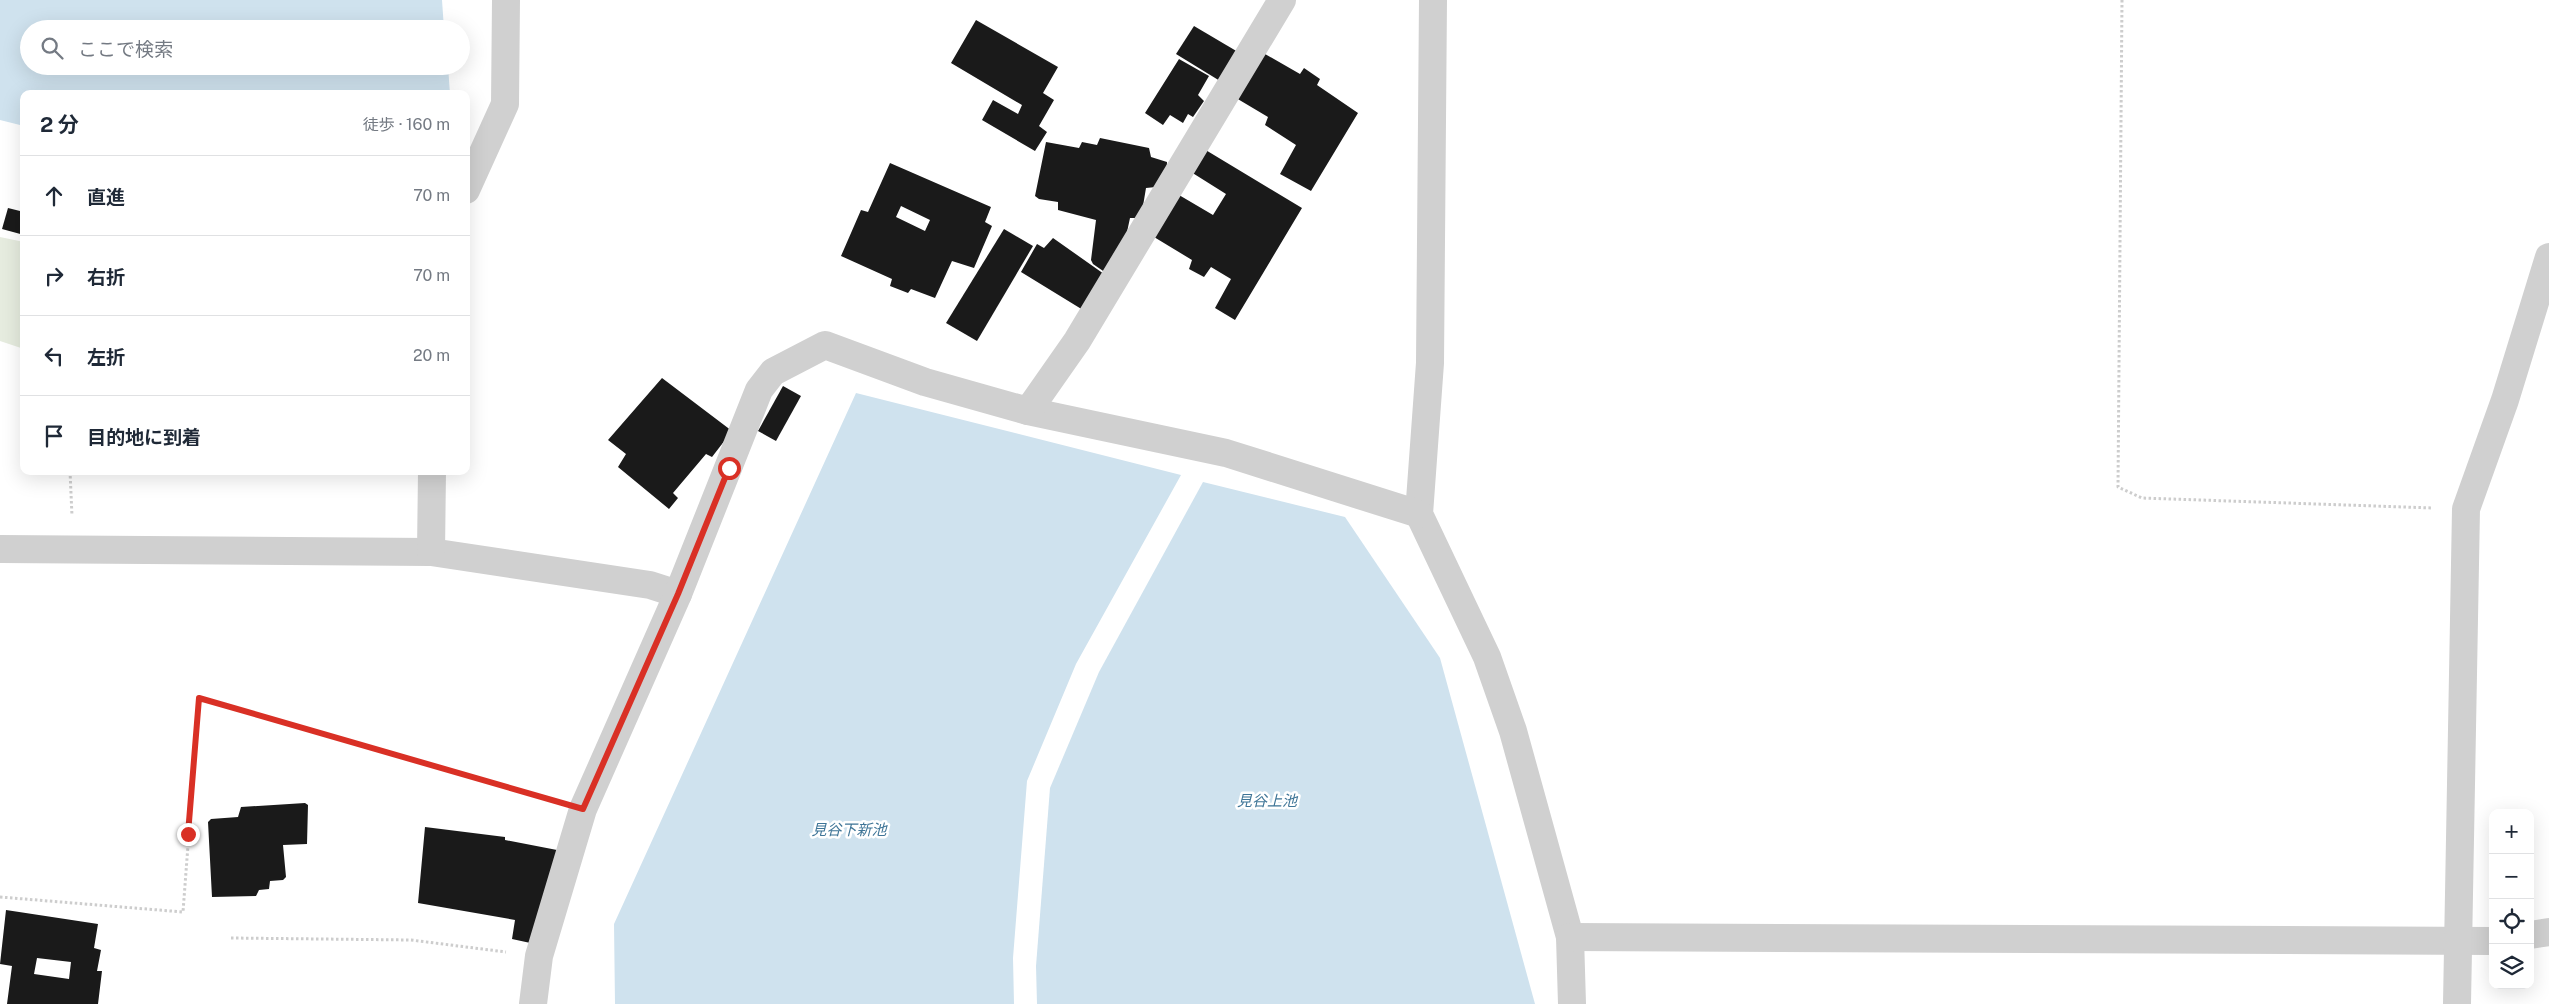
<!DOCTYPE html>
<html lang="ja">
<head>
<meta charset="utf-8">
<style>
  :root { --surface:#fff; --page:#f2f2f3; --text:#1f2937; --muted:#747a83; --line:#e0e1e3 }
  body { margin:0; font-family:"Public Sans","Noto Sans JP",sans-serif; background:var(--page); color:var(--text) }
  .controls { position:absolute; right:15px; bottom:15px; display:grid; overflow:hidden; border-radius:10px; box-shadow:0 5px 20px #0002 }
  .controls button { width:45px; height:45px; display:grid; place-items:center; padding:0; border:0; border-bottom:1px solid var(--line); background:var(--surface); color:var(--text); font:25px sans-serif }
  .stop { position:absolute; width:15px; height:15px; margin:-11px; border:4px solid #d93025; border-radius:50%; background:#fff }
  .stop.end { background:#d93025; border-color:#fff; box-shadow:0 1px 5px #0008 }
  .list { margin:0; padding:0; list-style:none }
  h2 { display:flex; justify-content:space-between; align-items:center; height:65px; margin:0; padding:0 20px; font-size:21px }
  h2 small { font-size:16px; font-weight:400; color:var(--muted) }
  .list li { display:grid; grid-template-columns:32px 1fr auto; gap:15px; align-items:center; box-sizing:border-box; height:80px; padding:0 20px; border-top:1px solid var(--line) }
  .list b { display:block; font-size:19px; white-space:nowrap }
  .list em { font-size:16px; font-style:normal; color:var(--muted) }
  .icon { flex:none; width:28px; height:28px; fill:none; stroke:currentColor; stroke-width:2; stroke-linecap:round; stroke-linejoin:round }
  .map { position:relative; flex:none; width:2549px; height:1004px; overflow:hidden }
  .search { position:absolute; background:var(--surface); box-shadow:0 5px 20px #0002; left:20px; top:20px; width:450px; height:55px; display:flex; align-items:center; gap:12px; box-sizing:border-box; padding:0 18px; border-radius:28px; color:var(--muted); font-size:19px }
  .panel { position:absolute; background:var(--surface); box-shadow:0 5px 20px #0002; left:20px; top:90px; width:450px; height:385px; border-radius:10px }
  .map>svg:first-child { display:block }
  .green { fill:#e6ecdf }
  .water { fill:#cfe2ee }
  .building { fill:#1a1a1a; fill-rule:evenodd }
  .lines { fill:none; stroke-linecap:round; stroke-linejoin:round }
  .path { stroke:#cdcdcd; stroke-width:3; stroke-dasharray:2.5 2.5; stroke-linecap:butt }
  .minor { stroke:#d0d0d0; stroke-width:28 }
  .route { stroke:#d93025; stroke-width:6 }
  .labels { text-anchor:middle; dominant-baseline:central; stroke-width:5; stroke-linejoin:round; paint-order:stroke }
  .water-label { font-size:15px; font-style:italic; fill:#3f7597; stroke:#fff }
</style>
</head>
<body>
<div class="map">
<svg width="2549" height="1004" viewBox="0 0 2549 1004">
  <rect width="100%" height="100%" fill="#fff"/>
  <polygon class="green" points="0,237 24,242 24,349 0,341"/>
  <g class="water">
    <polygon points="0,0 442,0 444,29 29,29 29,66 448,66 450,94 24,94 24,126 0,120"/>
    <polygon points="856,393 1181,475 1076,664 1027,781 1013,958 1014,1004 615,1004 614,924"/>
    <polygon points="1203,482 1345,517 1440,658 1535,1004 1037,1004 1036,966 1050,788 1099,672"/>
  </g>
  <g class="building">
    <polygon points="976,20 1058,67 1043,93 1054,100 1039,126 1047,132 1035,151 982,120 993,100 1018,114 1022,105 951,63"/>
    <polygon points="1194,26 1238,52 1220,81 1176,54"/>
    <polygon points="1258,50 1300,74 1304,68 1320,79 1317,85 1358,113 1311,191 1280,174 1296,145 1265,125 1268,117 1231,95"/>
    <polygon points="1179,59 1209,76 1198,95 1204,101 1193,117 1188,114 1183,123 1170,115 1163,125 1145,113"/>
    <polygon points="1100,138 1149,148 1151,157 1167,162 1166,186 1146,188 1141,218 1130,218 1124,246 1106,273 1093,264 1091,260 1096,220 1058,210 1058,202 1039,199 1035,196 1046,142 1079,148 1082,142 1097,145"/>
    <polygon points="1204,149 1302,208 1235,320 1215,308 1231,279 1211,267 1204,277 1189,269 1192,260 1154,237 1179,195 1213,215 1226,194 1191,172"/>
    <path d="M890,163L991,207L985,222L992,226L974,268L952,261L935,298L911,289L908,293L890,286L892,279L841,256L861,210L868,212ZM901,206L930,220L925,231L896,217Z"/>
    <polygon points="8,208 24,212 24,235 2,229"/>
    <polygon points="1004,229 1033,246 977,341 946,323"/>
    <polygon points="1053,238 1104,274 1083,310 1021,272 1037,244 1044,248"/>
    <polygon points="662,378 732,431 712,457 706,454 673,493 678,498 669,509 618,467 626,454 608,440"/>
    <polygon points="783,386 801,396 776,441 758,431"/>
    <polygon points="305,803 308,805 307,844 283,845 286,877 283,880 270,881 269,889 259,890 256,896 212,897 208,822 211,819 238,817 241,807"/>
    <polygon points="425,827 505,837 505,840 557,850 535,944 512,939 515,920 418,903"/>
    <path d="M6,910L98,924L94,948L101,950L97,971H102L98,1004H7L12,966L0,964ZM37,958L71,962L69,979L34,974Z"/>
  </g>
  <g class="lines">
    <g class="path">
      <polyline points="2122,0 2118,487 2142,498 2433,508"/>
      <polyline points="70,471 72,516"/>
      <polyline points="0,897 183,912 199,698 551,800"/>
      <polyline points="231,938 411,940 506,952"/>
    </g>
    <g class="minor">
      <polyline points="1433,0 1430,363 1419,514 1487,657 1513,731 1570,937 1572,1004"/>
      <polyline points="466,190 505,104 506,0"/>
      <polyline points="1028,411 1226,453 1419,514"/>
      <polyline points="0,549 431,552 650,585 678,594"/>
      <polyline points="431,552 432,471"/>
      <polyline points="2530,935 2549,932"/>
      <polyline points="1570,937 2493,941"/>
      <polyline points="533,1004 539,956 583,809 678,594 759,390 773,372 825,345 925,382 1028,411 1077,341 1282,0"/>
      <polyline points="2457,1004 2466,509 2505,400 2549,257"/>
    </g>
  </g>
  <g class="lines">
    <polyline class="route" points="188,834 199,698 583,809 678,594 729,468"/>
  </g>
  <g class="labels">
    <g class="water-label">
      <text x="1267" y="800">見谷上池</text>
      <text x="849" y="829">見谷下新池</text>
    </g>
  </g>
</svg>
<div class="controls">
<button>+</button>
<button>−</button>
<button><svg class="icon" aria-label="locate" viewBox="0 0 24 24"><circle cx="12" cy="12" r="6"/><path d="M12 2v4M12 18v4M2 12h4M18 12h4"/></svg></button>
<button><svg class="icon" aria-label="layers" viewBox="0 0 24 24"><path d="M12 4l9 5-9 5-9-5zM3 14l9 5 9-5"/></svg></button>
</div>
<div class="stop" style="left:729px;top:468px"></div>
<div class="stop end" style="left:188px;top:834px"></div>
<div class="search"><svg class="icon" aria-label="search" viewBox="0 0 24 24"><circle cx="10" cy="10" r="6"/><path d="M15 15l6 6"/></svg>ここで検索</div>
<section class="panel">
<h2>2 分<small>徒歩 · 160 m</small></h2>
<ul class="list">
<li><svg class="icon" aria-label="ahead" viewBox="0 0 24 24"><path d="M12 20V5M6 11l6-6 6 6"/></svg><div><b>直進</b></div><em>70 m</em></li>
<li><svg class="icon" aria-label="right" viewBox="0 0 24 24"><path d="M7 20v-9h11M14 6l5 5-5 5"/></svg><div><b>右折</b></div><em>70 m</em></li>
<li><svg class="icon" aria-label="left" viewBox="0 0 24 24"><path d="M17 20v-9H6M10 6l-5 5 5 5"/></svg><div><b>左折</b></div><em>20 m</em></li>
<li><svg class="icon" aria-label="arrive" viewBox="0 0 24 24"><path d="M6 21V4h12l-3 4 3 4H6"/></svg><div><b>目的地に到着</b></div></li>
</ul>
</section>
</div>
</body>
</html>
